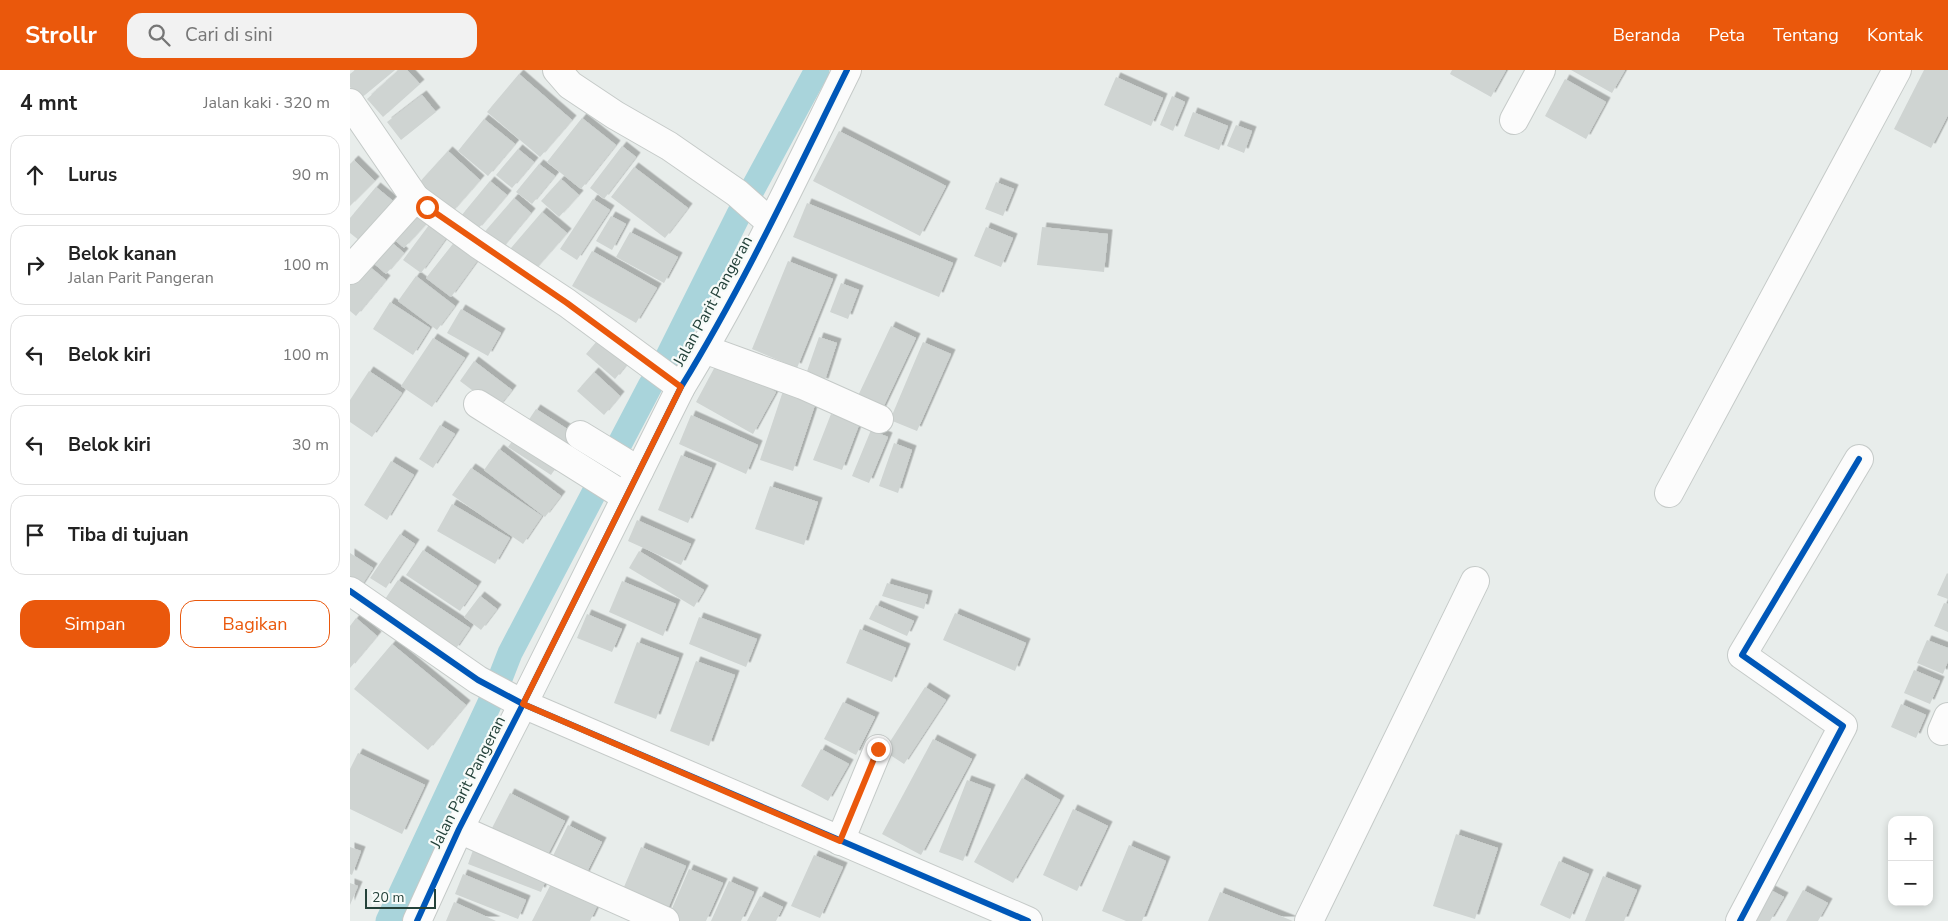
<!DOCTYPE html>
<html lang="id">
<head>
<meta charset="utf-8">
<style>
  :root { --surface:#fff; --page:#f2f2f2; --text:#222; --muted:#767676; --line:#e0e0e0; --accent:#ea580c }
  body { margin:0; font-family:"Nunito Sans",sans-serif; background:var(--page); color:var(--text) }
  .controls { position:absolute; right:15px; bottom:15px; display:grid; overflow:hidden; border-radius:10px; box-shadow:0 2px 8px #0003 }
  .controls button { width:45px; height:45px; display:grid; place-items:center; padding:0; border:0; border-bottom:1px solid var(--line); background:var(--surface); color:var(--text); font:25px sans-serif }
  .scale { position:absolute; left:15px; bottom:12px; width:71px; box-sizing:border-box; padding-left:5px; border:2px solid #24423a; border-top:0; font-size:14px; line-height:18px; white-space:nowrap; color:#24423a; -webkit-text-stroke:4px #f7fbf9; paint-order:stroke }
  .stop { position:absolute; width:15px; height:15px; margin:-11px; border:4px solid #ea580c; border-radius:50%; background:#fff }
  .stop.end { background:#ea580c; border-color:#fff; box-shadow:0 1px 5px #0008 }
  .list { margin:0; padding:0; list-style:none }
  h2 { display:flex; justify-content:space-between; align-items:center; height:65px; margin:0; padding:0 20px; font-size:21px }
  h2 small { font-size:16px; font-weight:400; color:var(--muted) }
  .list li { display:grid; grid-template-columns:32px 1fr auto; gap:15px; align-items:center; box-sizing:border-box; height:80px; margin:0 10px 10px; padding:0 10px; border:1px solid var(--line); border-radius:15px }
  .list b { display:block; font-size:19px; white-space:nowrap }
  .list p { margin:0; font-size:16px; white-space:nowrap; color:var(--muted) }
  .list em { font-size:16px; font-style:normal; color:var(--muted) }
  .actions { display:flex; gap:10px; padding:15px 20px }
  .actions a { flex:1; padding:11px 0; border:1px solid var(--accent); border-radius:15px; text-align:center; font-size:18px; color:var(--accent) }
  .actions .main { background:var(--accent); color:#fff }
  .icon { flex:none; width:28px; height:28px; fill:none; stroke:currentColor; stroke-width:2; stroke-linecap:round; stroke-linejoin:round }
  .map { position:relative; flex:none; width:1598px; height:851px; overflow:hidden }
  header { display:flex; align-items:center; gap:30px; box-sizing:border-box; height:70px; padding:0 25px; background:var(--accent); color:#fff }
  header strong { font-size:24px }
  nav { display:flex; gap:28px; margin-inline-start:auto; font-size:18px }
  .search { width:350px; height:45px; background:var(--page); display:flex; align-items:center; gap:12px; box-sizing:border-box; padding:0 18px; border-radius:15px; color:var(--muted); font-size:19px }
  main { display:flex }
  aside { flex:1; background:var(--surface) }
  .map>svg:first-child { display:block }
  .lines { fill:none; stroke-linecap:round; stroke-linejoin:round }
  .canal { stroke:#a9d4db; stroke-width:25 }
  .building { fill:#cfd4d2; filter:url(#shadow) }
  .minor-casing { stroke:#c5cac8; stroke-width:30 }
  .minor { stroke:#fcfcfc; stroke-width:28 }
  .cycleway-casing { stroke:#f7fbf9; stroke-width:9 }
  .cycleway { stroke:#0057b8; stroke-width:6 }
  .route { stroke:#ea580c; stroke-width:6 }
  .labels { text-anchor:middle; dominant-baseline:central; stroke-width:4.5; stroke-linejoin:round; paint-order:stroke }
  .street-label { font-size:16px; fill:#24423a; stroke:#f7fbf9 }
</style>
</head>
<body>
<header>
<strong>Strollr</strong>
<div class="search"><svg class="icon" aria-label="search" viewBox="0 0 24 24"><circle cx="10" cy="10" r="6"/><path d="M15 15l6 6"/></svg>Cari di sini</div>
<nav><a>Beranda</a><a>Peta</a><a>Tentang</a><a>Kontak</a></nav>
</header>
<main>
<aside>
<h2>4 mnt<small>Jalan kaki · 320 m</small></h2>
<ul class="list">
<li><svg class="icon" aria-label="ahead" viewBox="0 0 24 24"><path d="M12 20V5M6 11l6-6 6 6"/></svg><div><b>Lurus</b></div><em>90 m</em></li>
<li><svg class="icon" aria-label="right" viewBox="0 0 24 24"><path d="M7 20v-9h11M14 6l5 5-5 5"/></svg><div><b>Belok kanan</b><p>Jalan Parit Pangeran</p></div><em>100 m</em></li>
<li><svg class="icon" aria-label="left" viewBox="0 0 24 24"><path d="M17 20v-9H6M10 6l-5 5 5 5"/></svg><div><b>Belok kiri</b></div><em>100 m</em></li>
<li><svg class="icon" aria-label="left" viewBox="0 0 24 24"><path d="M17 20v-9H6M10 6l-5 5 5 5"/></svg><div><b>Belok kiri</b></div><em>30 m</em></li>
<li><svg class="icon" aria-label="arrive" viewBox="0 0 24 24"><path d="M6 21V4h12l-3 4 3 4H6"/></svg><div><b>Tiba di tujuan</b></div></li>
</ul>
<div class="actions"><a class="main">Simpan</a><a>Bagikan</a></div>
</aside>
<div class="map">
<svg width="1598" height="851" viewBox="0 0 1598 851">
  <defs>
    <filter id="shadow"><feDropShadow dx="4.5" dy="-4.5" stdDeviation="0" flood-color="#0004"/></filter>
  </defs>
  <rect width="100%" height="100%" fill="#e8edeb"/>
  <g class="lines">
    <polyline class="canal" points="38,851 144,624 160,583 300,316 316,290 388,146 467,0"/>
  </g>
  <g class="building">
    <polygon points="5,0 45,0 10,29 0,17 0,4"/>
    <polygon points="49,0 57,0 70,14 33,47 17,29"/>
    <polygon points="1102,0 1156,0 1141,27 1100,4"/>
    <polygon points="1221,0 1275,0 1262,23"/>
    <polygon points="1574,0 1598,0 1598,45 1581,78 1544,59"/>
    <polygon points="169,4 222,50 190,87 137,42"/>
    <polygon points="766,7 813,28 801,56 754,35"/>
    <polygon points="1215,9 1256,32 1236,69 1195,46"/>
    <polygon points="72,25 86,42 51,70 37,52"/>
    <polygon points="822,26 835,32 823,61 810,55"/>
    <polygon points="843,42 878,56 869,80 834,66"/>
    <polygon points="232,48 266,75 231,119 197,92"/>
    <polygon points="134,49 165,74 138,106 108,81"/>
    <polygon points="886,55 902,61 894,83 877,76"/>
    <polygon points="489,61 596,116 570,166 463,111"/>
    <polygon points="272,76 286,87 254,129 240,118"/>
    <polygon points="168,79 184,92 162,118 146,105"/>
    <polygon points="98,81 130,110 100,144 68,114"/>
    <polygon points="4,90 25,111 0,136 0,94"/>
    <polygon points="189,94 205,106 182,134 166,122"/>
    <polygon points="284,97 338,138 315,168 261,127"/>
    <polygon points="211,109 229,125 209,147 191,131"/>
    <polygon points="140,111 157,125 127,160 111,146"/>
    <polygon points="646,112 664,119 653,146 635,139"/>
    <polygon points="26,117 43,131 10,171 0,163 0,148"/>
    <polygon points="164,128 181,143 150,180 132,165"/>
    <polygon points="243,129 260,140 227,190 210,179"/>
    <polygon points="457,133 603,193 589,227 443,167"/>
    <polygon points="63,139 78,152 54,178 39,165"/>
    <polygon points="192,142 217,163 180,205 156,184"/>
    <polygon points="261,146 276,154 262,180 246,171"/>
    <polygon points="82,151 100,163 71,203 53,190"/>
    <polygon points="636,157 663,168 651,197 624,186"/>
    <polygon points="692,157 758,164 754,202 687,195"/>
    <polygon points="280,162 328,187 314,213 266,187"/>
    <polygon points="39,170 54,183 36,204 21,191"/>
    <polygon points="106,170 130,187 101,227 76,208"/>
    <polygon points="242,181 307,218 286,253 222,216"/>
    <polygon points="438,191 483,209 447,298 402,279"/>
    <polygon points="15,193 36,210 6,246 0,241 0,212"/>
    <polygon points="66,206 105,236 87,260 48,231"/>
    <polygon points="491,213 509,220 498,249 480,242"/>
    <polygon points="40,232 80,258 63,285 23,259"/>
    <polygon points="111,239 151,263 138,286 97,263"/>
    <polygon points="541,256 566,268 531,342 506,330"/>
    <polygon points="469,267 487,273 474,313 455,307"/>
    <polygon points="83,268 115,288 82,337 51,316"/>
    <polygon points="248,270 277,294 265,309 236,284"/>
    <polygon points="573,272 601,284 567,361 540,350"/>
    <polygon points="124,291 162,320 147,339 110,311"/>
    <polygon points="368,291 426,322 403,364 346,332"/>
    <polygon points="19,301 52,323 22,367 0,352 0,330"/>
    <polygon points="244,302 270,326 254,345 227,321"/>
    <polygon points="433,321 466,332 443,401 410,390"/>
    <polygon points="186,339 236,371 224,390 174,357"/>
    <polygon points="481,344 509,355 492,400 463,390"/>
    <polygon points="341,345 408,375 396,404 329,374"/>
    <polygon points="90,355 105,364 83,398 69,389"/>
    <polygon points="521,360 538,367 519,413 502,406"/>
    <polygon points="168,363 210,392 201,405 158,377"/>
    <polygon points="544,373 562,380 548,423 529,416"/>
    <polygon points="149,379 211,426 195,447 134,400"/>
    <polygon points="331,385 362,398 338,453 308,440"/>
    <polygon points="41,391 64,405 37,450 14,435"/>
    <polygon points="121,398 192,446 173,474 102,425"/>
    <polygon points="420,416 468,432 454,475 405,459"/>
    <polygon points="102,434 160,468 145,494 87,461"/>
    <polygon points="287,450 341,474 331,495 278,471"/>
    <polygon points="50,464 65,474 36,518 20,508"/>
    <polygon points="73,480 127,516 110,541 56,505"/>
    <polygon points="289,481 354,520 344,537 279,498"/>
    <polygon points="0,483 23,498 10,518 0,511"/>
    <polygon points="1597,503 1598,504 1598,529 1587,525"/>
    <polygon points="48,510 120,558 105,580 33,532"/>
    <polygon points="272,511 326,534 313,566 259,542"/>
    <polygon points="537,513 578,525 574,539 532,526"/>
    <polygon points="130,526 147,539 131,560 114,547"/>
    <polygon points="1594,533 1598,534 1598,562 1584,556"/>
    <polygon points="526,535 564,551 557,566 519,549"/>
    <polygon points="605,543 676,573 665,601 593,570"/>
    <polygon points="237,544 272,559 262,582 227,568"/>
    <polygon points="349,547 407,569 396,597 339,574"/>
    <polygon points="6,548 27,566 0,598 0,556"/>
    <polygon points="510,559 556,578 542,612 496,593"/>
    <polygon points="1577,570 1598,578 1598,591 1593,604 1567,593"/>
    <polygon points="287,572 329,588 306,649 264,633"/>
    <polygon points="42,574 116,635 78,680 4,619"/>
    <polygon points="346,591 385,605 359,676 320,661"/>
    <polygon points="1564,600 1590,611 1580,634 1554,623"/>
    <polygon points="575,617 596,630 554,694 534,681"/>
    <polygon points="493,632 525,647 506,685 474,669"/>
    <polygon points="1551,634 1576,645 1566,668 1541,657"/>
    <polygon points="583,669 622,689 571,785 532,764"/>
    <polygon points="471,679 499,694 478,731 451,716"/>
    <polygon points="8,683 75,715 52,764 0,739 0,699"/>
    <polygon points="672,708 710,730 663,813 624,792"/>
    <polygon points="617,710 641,719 613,791 589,782"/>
    <polygon points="160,723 215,751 196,788 141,760"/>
    <polygon points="723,739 758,756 727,821 693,805"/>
    <polygon points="218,755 252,772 235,806 201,790"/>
    <polygon points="1106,764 1148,778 1125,849 1083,836"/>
    <polygon points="126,772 200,800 191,822 118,794"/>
    <polygon points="779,775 816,791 792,851 776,851 752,841"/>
    <polygon points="0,777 11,781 2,805 0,804"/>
    <polygon points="291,777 336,796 316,843 271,824"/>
    <polygon points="464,785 493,797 470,848 441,836"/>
    <polygon points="1209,791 1239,804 1220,849 1190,835"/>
    <polygon points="339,799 373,813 356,851 326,851 318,848"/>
    <polygon points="113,804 176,830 168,849 105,824"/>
    <polygon points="1253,806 1287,820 1274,851 1235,851"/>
    <polygon points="204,808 250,830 240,851 182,851"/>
    <polygon points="379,811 404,822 391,851 361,851"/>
    <polygon points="0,813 8,816 0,835"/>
    <polygon points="1415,817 1434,827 1420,851 1404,851"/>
    <polygon points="1453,820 1478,833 1468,851 1436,851"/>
    <polygon points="870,822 943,851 858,851"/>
    <polygon points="410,826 433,837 426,851 397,851"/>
    <polygon points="104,832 146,851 96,851"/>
  </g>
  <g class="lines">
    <g class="minor-casing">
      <g id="minor">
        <polyline points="207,0 220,15 265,45 319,76 387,123 421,153"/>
        <polyline points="0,33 65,128"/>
        <polyline points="1164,50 1191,0"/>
        <polyline points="0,200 65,128 128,174 217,233 331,317"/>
        <polyline points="354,279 453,315 529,349"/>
        <polyline points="128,334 276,427"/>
        <polyline points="230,365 289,401"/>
        <polyline points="1319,423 1547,0"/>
        <polyline points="0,521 128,610 173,634 678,851"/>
        <polyline points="1592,661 1598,647"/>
        <polyline points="109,759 315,851"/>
        <polyline points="490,771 528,679"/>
        <path d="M67,851L109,759L173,634L331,317C393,216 444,107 497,0"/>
        <polyline points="959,851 1125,511"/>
        <polyline points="1390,851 1493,656 1392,585 1509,389"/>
      </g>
    </g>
    <use href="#minor" class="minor"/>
    <g class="cycleway-casing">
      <g id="cycleway">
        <polyline points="0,521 128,610 173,634 678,851"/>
        <path d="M67,851L109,759L173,634L331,317C393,216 444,107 497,0"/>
        <polyline points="1390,851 1493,656 1392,585 1509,389"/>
      </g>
    </g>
    <use href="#cycleway" class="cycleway"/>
  </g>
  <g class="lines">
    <polyline class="route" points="77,137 217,233 331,317 173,634 490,771 528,679"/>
  </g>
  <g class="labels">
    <g class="street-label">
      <text transform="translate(363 231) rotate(-61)">Jalan Parit Pangeran</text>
      <text transform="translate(118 712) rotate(-63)">Jalan Parit Pangeran</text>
    </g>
  </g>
</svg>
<div class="controls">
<button>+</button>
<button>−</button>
</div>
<div class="scale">20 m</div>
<div class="stop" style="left:77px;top:137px"></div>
<div class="stop end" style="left:528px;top:679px"></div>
</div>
</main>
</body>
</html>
